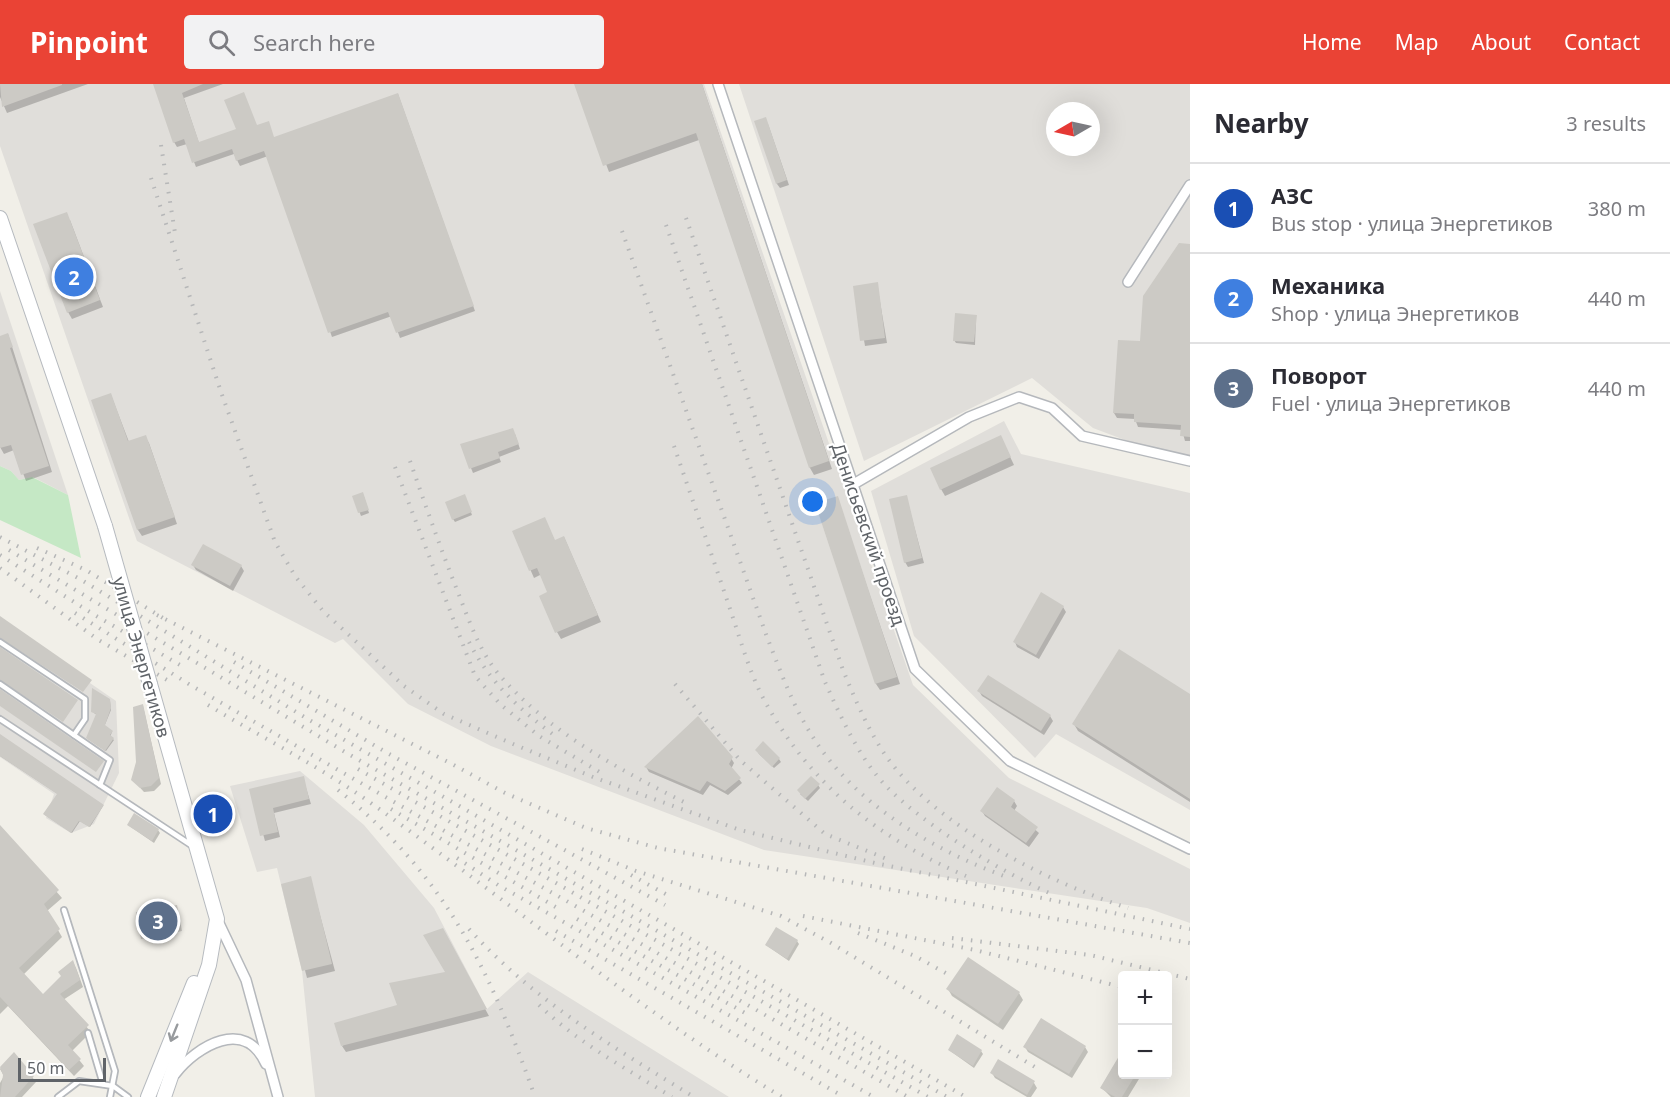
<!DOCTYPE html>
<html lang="en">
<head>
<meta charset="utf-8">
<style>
  :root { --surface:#fff; --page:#f2f2f3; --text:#2b2b33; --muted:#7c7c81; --line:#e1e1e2; --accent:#ea4335 }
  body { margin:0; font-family:"Noto Sans",sans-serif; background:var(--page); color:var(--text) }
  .controls { position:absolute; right:18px; bottom:18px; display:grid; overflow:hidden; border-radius:6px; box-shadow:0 6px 24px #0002 }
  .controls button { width:54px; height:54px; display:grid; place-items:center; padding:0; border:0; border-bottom:2px solid var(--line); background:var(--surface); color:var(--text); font:30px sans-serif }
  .compass { position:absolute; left:1046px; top:18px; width:54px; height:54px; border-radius:50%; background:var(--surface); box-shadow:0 6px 24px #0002; rotate:261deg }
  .scale { position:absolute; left:18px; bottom:15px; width:88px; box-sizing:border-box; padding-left:6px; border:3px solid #5f6368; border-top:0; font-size:16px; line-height:21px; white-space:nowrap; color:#5f6368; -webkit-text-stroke:4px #fff; paint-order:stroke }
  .you { position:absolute; left:813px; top:418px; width:21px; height:21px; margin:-15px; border:4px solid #fff; border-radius:50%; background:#1a73e8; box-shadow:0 0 0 9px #1a73e833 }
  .badge { display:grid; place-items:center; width:39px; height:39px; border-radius:50%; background:var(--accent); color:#fff; font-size:20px; font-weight:700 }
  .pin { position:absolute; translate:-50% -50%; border:3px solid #fff; box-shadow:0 2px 6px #0006 }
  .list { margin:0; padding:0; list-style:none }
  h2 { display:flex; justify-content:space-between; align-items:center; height:78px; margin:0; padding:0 24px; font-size:26px }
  h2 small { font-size:20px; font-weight:400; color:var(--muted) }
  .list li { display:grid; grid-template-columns:39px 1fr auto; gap:18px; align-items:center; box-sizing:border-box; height:90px; padding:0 24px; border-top:2px solid var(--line) }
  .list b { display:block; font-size:22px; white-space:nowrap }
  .list p { margin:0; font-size:20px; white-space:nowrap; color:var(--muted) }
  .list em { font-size:20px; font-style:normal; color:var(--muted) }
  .icon { flex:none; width:33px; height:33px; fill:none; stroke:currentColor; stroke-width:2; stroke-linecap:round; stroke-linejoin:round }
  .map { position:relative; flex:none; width:1190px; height:1013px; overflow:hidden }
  header { display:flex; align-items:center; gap:36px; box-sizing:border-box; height:84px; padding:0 30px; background:var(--accent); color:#fff }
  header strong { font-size:28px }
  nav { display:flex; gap:33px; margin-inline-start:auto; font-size:21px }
  .search { width:420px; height:54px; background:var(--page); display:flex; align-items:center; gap:15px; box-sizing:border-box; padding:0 21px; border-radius:6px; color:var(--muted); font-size:22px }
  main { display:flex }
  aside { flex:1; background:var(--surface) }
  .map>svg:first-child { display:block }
  .industrial { fill:#e0deda; fill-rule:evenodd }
  .green { fill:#c5e8c5 }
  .shadow { fill:#0003 }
  .building { fill:#cccac5 }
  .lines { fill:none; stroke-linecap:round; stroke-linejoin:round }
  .lane-casing { stroke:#b5b8bc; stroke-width:8 }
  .street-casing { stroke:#b5b8bc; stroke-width:12 }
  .secondary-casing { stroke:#b6babf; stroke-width:16 }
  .lane { stroke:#fff; stroke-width:4.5 }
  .street { stroke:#fff; stroke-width:9 }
  .secondary { stroke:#fff; stroke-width:14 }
  .rail { stroke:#b6b7b8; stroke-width:4; stroke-dasharray:1.5 8; stroke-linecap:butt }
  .secondary-bridge-casing { stroke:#b6babf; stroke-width:16; stroke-linecap:butt }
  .secondary-bridge { stroke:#fff; stroke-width:14 }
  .oneway { stroke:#979a9d }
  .labels { text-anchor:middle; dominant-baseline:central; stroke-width:4.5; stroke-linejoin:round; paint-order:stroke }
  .street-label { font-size:18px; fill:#5f6368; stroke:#fff }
</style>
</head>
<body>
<header>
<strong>Pinpoint</strong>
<div class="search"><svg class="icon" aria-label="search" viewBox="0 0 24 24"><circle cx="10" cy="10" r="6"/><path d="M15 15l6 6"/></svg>Search here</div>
<nav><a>Home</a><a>Map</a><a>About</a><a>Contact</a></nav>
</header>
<main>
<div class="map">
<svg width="1190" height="1013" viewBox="0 0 1190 1013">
  <rect width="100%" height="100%" fill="#f1efe8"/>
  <g class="industrial">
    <polygon points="0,0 704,0 913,601 1009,694 1190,785 1190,839 1147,824 764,766 491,662 408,620 343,555 335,559 137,457 0,62"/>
    <path d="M739,0H1190V373L1157,368L1093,344L1032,294L864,377ZM1055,27H1091V63H1055Z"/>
    <polygon points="0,207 68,411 33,393 19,396 11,387 0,382"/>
    <polygon points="1004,337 1021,370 1190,409 1190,726 1056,650 1035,674 914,552 871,407"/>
    <polygon points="0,537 116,617 119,689 94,740 71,749 46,734 54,710 0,673"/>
    <polygon points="300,687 364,741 434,824 487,925 528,888 729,1013 315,1013 302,887 277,784 257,788 230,702"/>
  </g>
  <polygon class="green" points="0,382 11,387 19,396 32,393 68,411 81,474 0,436"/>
  <g class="shadow">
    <polygon points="0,0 88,0 7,29 0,13"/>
    <polygon points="154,0 223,0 184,14 199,59 258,43 274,54 398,10 475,227 400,254 392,232 332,253 268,72 240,82 234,70 196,83 187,60 177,63 174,58"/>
    <polygon points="576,0 702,0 832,385 814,391 810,384 699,56 609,88"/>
    <polygon points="768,40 789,101 780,104 777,100"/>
    <polygon points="70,136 103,223 72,235 68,228"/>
    <polygon points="1190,162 1190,357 1185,357 1182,346 1138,343 1135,335 1117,334 1114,329"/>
    <polygon points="877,200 887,259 865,262 855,203"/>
    <polygon points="976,233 975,261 956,259 954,256"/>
    <polygon points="8,250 52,388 26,397 14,366 4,370 0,363 0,253"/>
    <polygon points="111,311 129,358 145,353 149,359 177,440 142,452 138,446"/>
    <polygon points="515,350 520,365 499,373 501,378 473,389 471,384"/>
    <polygon points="1004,360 1014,381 945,412 941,405"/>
    <polygon points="906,412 924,479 908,483 905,478"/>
    <polygon points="354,413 364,413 369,429 361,432"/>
    <polygon points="837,414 900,600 880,606 876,600"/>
    <polygon points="466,415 472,431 455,438 453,435"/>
    <polygon points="514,448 555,457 564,453 601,538 561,555 557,548 549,509 542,490 534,494"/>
    <polygon points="193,481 241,482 244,487 233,507 196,486"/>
    <polygon points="1063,523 1066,528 1039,575 1017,563 1015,558"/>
    <polygon points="988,593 1050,632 1053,637 1044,651 982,612 979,607"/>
    <polygon points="1190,612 1190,718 1078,647 1074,640"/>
    <polygon points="110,617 111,626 104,643 112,648 110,653 114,656 106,667 88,655 97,631 94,629"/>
    <polygon points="143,622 161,700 154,707 144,708 132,695 137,679"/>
    <polygon points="0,652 103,722 90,743 80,737 72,749 45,731 58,710 0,672"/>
    <polygon points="758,669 779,675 781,678 774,684"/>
    <polygon points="731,674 734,679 731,685 742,699 728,711 710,701 703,711 649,688 646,683"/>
    <polygon points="303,694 311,720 274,729 280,753 265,757 251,706"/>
    <polygon points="818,701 820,704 808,717 800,710"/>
    <polygon points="997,705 1014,717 1017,722 1014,727 1039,749 1029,763 985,732 982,727"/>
    <polygon points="128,741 158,746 160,749 154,759"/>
    <polygon points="0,743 62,814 47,827 62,853 23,891 43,912 63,892 73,878 76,884 83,903 63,916 91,948 72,967 84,982 74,992 8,922 0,930"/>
    <polygon points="310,794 335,887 307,894 283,801"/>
    <polygon points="442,846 489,932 346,968 342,962 447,889"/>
    <polygon points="797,857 799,860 789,877 766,861"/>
    <polygon points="948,905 1019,909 1023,916 1003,946 952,912"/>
    <polygon points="1025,963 1085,963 1088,968 1072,994 1028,968"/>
    <polygon points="949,966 981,967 983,970 974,984"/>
    <polygon points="14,970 36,998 22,1013 0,1013 0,999 4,992 0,985"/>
    <polygon points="1122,970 1122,990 1142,990 1128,1013 1111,1013 1102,1004"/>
    <polygon points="999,977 1034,999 1037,1004 1031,1013 1027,1013 995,994 992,989"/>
  </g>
  <g class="building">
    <polygon points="0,0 62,0 62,1 2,23"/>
    <polygon points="153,0 203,0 182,9 199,58 236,45 224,16 244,8 257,41 269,37 274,53 398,9 474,222 396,249 388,228 328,249 264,67 236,77 232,65 192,79 184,55 173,59"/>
    <polygon points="574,0 702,0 829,377 809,384 696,49 603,82"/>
    <polygon points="766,33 787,96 776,100 754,37"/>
    <polygon points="67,128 100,216 67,229 33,140"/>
    <polygon points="1179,159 1190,160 1190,353 1180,352 1181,341 1134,338 1134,330 1113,329 1118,256 1140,257 1143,212"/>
    <polygon points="878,198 885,254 860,257 853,202"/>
    <polygon points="955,229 977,231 974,258 953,257"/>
    <polygon points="8,249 13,263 10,264 49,382 21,391 11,361 0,364 0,252"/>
    <polygon points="111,309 128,357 146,351 175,433 137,446 91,316"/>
    <polygon points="513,344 519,360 498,368 500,374 469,385 460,360"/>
    <polygon points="1001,351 1011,373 940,406 930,384"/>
    <polygon points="363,408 369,426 358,429 352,412"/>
    <polygon points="465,410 472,428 452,436 445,418"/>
    <polygon points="907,411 922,474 904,479 889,415"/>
    <polygon points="838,412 897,593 875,600 815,419"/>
    <polygon points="545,433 555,456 564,452 598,531 555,549 539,512 547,508 537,484 529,487 512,447"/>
    <polygon points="203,460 242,481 230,502 191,481"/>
    <polygon points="1041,508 1064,522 1036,571 1013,558"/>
    <polygon points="0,532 92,596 83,608 0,554"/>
    <polygon points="0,563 78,616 63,638 0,596"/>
    <polygon points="1119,565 1190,610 1190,715 1072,640"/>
    <polygon points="988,591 1051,631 1041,647 977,607"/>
    <polygon points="92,604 110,615 111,624 105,641 113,647 110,651 114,654 105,667 86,654 96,630 91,628"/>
    <polygon points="0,605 104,677 96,688 0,622"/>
    <polygon points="143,620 159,694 151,702 140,704 131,696 136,678 133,623"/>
    <polygon points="698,632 733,673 729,680 741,694 725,707 707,697 700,707 644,683"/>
    <polygon points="0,650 104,721 89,743 79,737 71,749 43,730 57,710 0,672"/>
    <polygon points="763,657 780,674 772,683 755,666"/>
    <polygon points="304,692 309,715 273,724 278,748 260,752 249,705"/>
    <polygon points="811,692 820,700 805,715 797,706"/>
    <polygon points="997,703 1015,716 1011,723 1038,743 1026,759 980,727"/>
    <polygon points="134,729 159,745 152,757 127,741"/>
    <polygon points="0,741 59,806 44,820 60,845 19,884 43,910 61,892 58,888 73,876 80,896 60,910 89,941 68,961 81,975 69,986 0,913"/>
    <polygon points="311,792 332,880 302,887 281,800"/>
    <polygon points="177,821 182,847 141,855 136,828"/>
    <polygon points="776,843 798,856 787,875 765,861"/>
    <polygon points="443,844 487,925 341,962 334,939 397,921 389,899 445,888 423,851"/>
    <polygon points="968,873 1020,908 998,940 946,905"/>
    <polygon points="1041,934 1086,962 1069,990 1023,963"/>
    <polygon points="957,950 982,966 973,982 948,966"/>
    <polygon points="1122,967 1122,990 1136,990 1122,1013 1115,1013 1100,1004"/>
    <polygon points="14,968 34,992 15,1013 0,1013 3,991 0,983"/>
    <polygon points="998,975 1035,997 1027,1011 990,989"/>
  </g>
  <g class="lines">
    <g class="lane-casing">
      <g id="lane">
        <polyline points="0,558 85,615 85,635 74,651"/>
        <polyline points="0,600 110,676 100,701"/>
        <polyline points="0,635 191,761"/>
        <polyline points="64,826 115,987 110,1013"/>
        <polyline points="88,949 103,1000"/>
        <polyline points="58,1013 79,997 113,1002 128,1013"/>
      </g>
    </g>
    <g class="street-casing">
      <g id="street">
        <polyline points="718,0 915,585 1010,677 1190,765"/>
        <polyline points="1128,198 1190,101"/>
        <polyline points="852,401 969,333 1019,313 1052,324 1082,352 1190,377"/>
        <polyline points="217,835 246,896 278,1013"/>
        <path d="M175,990C197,962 245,933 266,980"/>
      </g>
    </g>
    <g class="secondary-casing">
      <g id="secondary">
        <polyline points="0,134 105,442"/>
        <polyline points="150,600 217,835 209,881 164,1013"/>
        <polyline points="148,1013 194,899"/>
      </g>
    </g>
    <use href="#lane" class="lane"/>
    <use href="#street" class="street"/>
    <use href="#secondary" class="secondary"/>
    <g class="rail">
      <polyline points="161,61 175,149"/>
      <polyline points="151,94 221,308 275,458 295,492 323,527 404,602 444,630 513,660 593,693 740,746 875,779 1190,845"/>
      <path d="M686,134L843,586C855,615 868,646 886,672C936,743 1048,798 1128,824"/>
      <path d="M666,141L825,598C841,633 858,672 885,701C922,740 1004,790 1054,811"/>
      <path d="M622,147L767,553C780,586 792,620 811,650C852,718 931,765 1004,792"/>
      <path d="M674,362C692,415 711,468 729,522C739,551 748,584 762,612C808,699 877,754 966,792"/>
      <path d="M410,377C425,420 440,463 457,506C469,536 480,570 502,594C552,650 620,686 686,719"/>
      <polyline points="395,383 475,592 500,620 539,652 603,690"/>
      <polyline points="0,453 80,495 306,634 966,1013"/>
      <polyline points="37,464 86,486 163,534"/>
      <polyline points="9,466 345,668 947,1013"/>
      <polyline points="0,471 93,530 180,581"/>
      <polyline points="0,484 97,555 167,596"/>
      <polyline points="75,529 192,602 908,1013"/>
      <polyline points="157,531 452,680 505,709 586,744 658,764 1190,859"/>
      <path d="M469,558C490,599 521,627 558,654"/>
      <polyline points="234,578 389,670 665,821"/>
      <polyline points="675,600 740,676 825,750 887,775"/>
      <path d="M208,621C261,653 317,681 368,717C506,815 637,925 782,1013"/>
      <polyline points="358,685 928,1013"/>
      <path d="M338,706C446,792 490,886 535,1013"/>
      <polyline points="391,725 559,825"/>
      <polyline points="582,765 636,787 781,832 831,859 1035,983"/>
      <polyline points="457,774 498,801 874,1013"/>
      <polyline points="631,791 671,813"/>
      <polyline points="803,832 975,866 1122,903"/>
      <polyline points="577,835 747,930"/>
      <path d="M469,845C533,916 613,963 694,1013"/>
      <polyline points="556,847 844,1013"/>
      <polyline points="858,849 915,872 951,892"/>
      <polyline points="952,854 1090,871 1190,895"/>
      <path d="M539,921C578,959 627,985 672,1013"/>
    </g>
    <g class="secondary-bridge-casing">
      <polyline id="secondary-bridge" points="105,442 150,600"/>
    </g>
    <use href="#secondary-bridge" class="secondary-bridge"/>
  </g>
  <defs><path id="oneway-shaft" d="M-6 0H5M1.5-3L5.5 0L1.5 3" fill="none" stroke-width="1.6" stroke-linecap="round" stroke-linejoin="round" transform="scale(1.5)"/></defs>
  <use class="oneway" href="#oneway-shaft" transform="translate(174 949) rotate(112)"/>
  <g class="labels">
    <g class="street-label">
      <text transform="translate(869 450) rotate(71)">Денисьевский проезд</text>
      <text transform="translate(142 573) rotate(74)">улица Энергетиков</text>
    </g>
  </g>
</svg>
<div class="controls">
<button>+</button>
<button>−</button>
</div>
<svg class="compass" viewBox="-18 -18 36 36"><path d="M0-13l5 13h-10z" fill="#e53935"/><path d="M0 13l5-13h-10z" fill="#7c7c81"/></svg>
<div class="scale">50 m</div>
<div class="you"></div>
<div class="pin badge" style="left:213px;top:730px;background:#1a4fb4">1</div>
<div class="pin badge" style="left:74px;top:193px;background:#3f7fe0">2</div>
<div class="pin badge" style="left:158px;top:837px;background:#5c6f8a">3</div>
</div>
<aside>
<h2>Nearby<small>3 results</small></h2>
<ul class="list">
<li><span class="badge" style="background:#1a4fb4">1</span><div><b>АЗС</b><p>Bus stop · улица Энергетиков</p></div><em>380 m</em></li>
<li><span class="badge" style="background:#3f7fe0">2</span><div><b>Механика</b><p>Shop · улица Энергетиков</p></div><em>440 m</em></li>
<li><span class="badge" style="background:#5c6f8a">3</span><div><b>Поворот</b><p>Fuel · улица Энергетиков</p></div><em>440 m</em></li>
</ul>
</aside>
</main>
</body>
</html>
